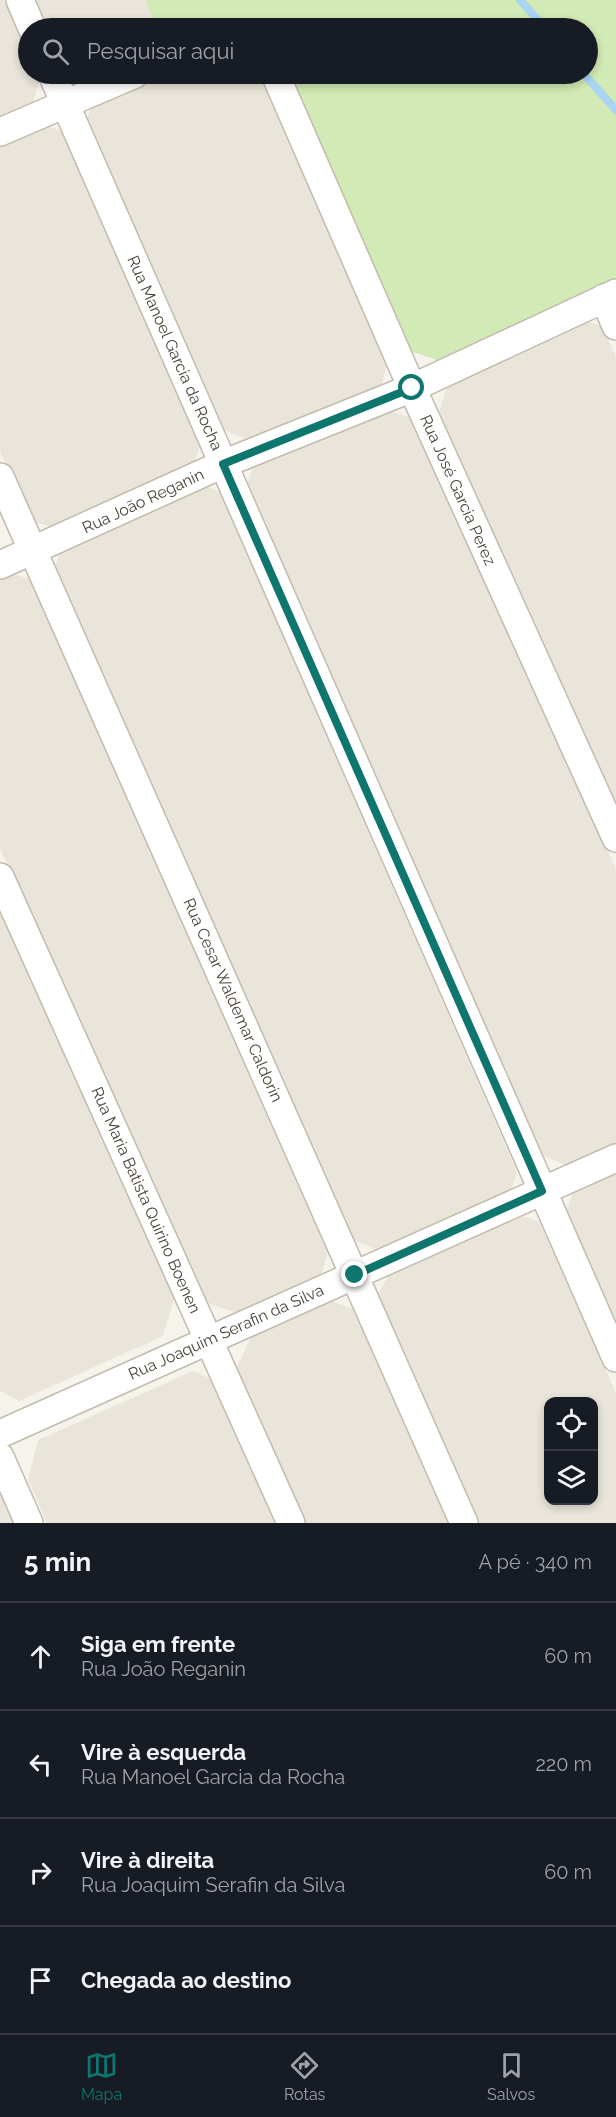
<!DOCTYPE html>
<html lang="pt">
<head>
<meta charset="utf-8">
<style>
  :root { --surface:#171b24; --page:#242831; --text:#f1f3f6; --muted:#9ea1a6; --line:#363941; --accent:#0f766e }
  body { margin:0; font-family:Raleway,sans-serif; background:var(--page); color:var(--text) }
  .controls { position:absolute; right:18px; bottom:18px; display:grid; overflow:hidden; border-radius:12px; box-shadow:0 3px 9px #0003 }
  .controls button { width:54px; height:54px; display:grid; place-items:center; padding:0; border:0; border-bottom:2px solid var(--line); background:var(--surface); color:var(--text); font:30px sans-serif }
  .stop { position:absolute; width:18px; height:18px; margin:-14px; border:4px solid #0f766e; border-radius:50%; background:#fff }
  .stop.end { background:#0f766e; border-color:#fff; box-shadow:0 2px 6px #0008 }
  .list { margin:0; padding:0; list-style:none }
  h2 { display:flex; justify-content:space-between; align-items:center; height:78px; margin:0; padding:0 24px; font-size:26px }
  h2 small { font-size:20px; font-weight:400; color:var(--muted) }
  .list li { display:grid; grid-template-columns:39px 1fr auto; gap:18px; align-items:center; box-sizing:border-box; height:108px; padding:0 24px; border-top:2px solid var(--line) }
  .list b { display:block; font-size:22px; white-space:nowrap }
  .list p { margin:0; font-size:20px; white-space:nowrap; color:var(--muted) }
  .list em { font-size:20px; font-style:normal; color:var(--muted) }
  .icon { flex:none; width:33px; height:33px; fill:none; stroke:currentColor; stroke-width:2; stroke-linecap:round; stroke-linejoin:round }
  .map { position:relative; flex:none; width:616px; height:1523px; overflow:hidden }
  .search { position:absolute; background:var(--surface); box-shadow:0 3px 9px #0003; left:18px; right:18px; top:18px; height:66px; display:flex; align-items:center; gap:15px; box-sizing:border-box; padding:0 21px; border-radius:33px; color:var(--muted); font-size:22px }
  .sheet { height:510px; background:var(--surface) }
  nav { display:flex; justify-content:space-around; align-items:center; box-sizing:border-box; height:84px; border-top:2px solid var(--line); background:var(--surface); font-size:16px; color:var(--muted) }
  nav a { display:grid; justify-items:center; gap:3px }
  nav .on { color:var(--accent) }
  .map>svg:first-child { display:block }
  .residential { fill:#eae5da; fill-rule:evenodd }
  .green { fill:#d2eab5 }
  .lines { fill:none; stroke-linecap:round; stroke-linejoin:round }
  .stream { stroke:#a9d4f2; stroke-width:8 }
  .street-casing { stroke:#c2bbae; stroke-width:30 }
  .street { stroke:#fff; stroke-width:27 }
  .route { stroke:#0f766e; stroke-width:8 }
  .labels { text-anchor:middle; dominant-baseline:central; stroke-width:4.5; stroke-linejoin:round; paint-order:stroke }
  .street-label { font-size:16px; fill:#4b4439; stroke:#fff }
</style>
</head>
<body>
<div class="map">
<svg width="616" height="1523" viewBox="0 0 616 1523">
  <rect width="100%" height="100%" fill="#f6f3ec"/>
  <g class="residential">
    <polygon points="0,0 4,0 28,55 28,74 37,74 40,80 33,102 0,117"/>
    <polygon points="36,0 145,0 157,28 49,28"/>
    <polygon points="163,74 262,74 387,362 382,384 246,439 224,430 87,117 94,103"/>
    <polygon points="44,125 62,131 200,446 195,461 51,527 32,521 0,451 0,145"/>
    <polygon points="586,321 602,326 616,357 616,807 438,414 448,385"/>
    <polygon points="388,411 412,418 616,869 616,1144 568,1166 542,1155 247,482 255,465"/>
    <polygon points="206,486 220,492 517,1172 511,1191 379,1250 350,1239 54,570 60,553"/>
    <polygon points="13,574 30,579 328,1251 321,1276 237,1313 204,1302 0,849 0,579"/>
    <polygon points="0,914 6,917 176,1292 163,1336 19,1401 0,1391"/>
    <polygon points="616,1174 616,1322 566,1210 573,1194"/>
    <path d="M523,1216L539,1221L616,1393V1523H476L376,1297L389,1276ZM548,1402H594V1500H548Z"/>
    <polygon points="331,1301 353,1309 448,1523 303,1523 235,1371 251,1337"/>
    <polygon points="193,1371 216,1381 280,1523 47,1523 28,1479 38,1440"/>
    <polygon points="0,1485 17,1523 0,1523"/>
  </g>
  <polygon class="green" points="145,0 616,0 616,277 437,360 410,351 290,74 588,74 588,28 250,28 230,22 204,28 157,28"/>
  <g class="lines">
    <g class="stream">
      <polyline points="520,0 545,28"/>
      <polyline points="584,74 616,110"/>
    </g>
    <g class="street-casing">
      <g id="street">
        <polyline points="20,0 32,28"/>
        <polyline points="52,74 616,1358"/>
        <polyline points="275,74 412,388 616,838"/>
        <polyline points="0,132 135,74"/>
        <polyline points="604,298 616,326"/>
        <polyline points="0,477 464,1523"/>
        <polyline points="0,565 223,464 412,388 616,293"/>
        <polyline points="0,877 291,1523"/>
        <polyline points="0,1434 616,1158"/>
        <polyline points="0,1457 29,1523"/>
      </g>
    </g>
    <use href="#street" class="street"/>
  </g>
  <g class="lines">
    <polyline class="route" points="355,1275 542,1191 223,464 412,388"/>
  </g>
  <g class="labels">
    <g class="street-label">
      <text transform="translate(175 353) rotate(66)">Rua Manoel Garcia da Rocha</text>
      <text transform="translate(458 490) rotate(66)">Rua José Garcia Perez</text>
      <text transform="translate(143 501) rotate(-25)">Rua João Reganin</text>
      <text transform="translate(233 1000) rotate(66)">Rua Cesar Waldemar Caldorin</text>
      <text transform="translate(146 1200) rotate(66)">Rua Maria Batista Quirino Boenen</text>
      <text transform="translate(226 1332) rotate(-24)">Rua Joaquim Serafin da Silva</text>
    </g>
  </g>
</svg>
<div class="controls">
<button><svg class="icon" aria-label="locate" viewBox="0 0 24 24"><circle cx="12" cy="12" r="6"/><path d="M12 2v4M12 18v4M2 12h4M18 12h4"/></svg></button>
<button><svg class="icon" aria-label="layers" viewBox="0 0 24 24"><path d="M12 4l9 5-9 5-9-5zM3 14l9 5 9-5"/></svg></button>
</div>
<div class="stop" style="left:412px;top:388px"></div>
<div class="stop end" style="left:355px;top:1275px"></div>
<div class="search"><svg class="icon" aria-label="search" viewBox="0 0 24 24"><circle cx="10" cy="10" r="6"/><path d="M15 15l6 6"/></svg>Pesquisar aqui</div>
</div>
<section class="sheet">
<h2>5 min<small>A pé · 340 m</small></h2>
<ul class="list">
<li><svg class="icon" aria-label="ahead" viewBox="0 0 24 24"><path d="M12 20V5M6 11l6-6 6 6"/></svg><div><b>Siga em frente</b><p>Rua João Reganin</p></div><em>60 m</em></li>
<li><svg class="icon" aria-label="left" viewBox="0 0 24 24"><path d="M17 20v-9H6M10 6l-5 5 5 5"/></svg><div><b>Vire à esquerda</b><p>Rua Manoel Garcia da Rocha</p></div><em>220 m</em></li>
<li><svg class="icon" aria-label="right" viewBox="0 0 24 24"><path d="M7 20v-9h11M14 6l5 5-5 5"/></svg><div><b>Vire à direita</b><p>Rua Joaquim Serafin da Silva</p></div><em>60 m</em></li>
<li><svg class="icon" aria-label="arrive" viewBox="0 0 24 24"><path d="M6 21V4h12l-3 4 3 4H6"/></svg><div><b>Chegada ao destino</b></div></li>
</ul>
</section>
<nav>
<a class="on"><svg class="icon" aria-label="map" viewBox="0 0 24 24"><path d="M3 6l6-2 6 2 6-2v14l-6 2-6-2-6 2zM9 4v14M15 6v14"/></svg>Mapa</a>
<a><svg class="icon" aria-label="directions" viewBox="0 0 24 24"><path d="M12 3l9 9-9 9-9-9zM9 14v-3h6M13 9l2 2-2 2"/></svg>Rotas</a>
<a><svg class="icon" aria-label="saved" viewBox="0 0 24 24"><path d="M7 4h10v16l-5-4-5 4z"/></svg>Salvos</a>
</nav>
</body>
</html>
